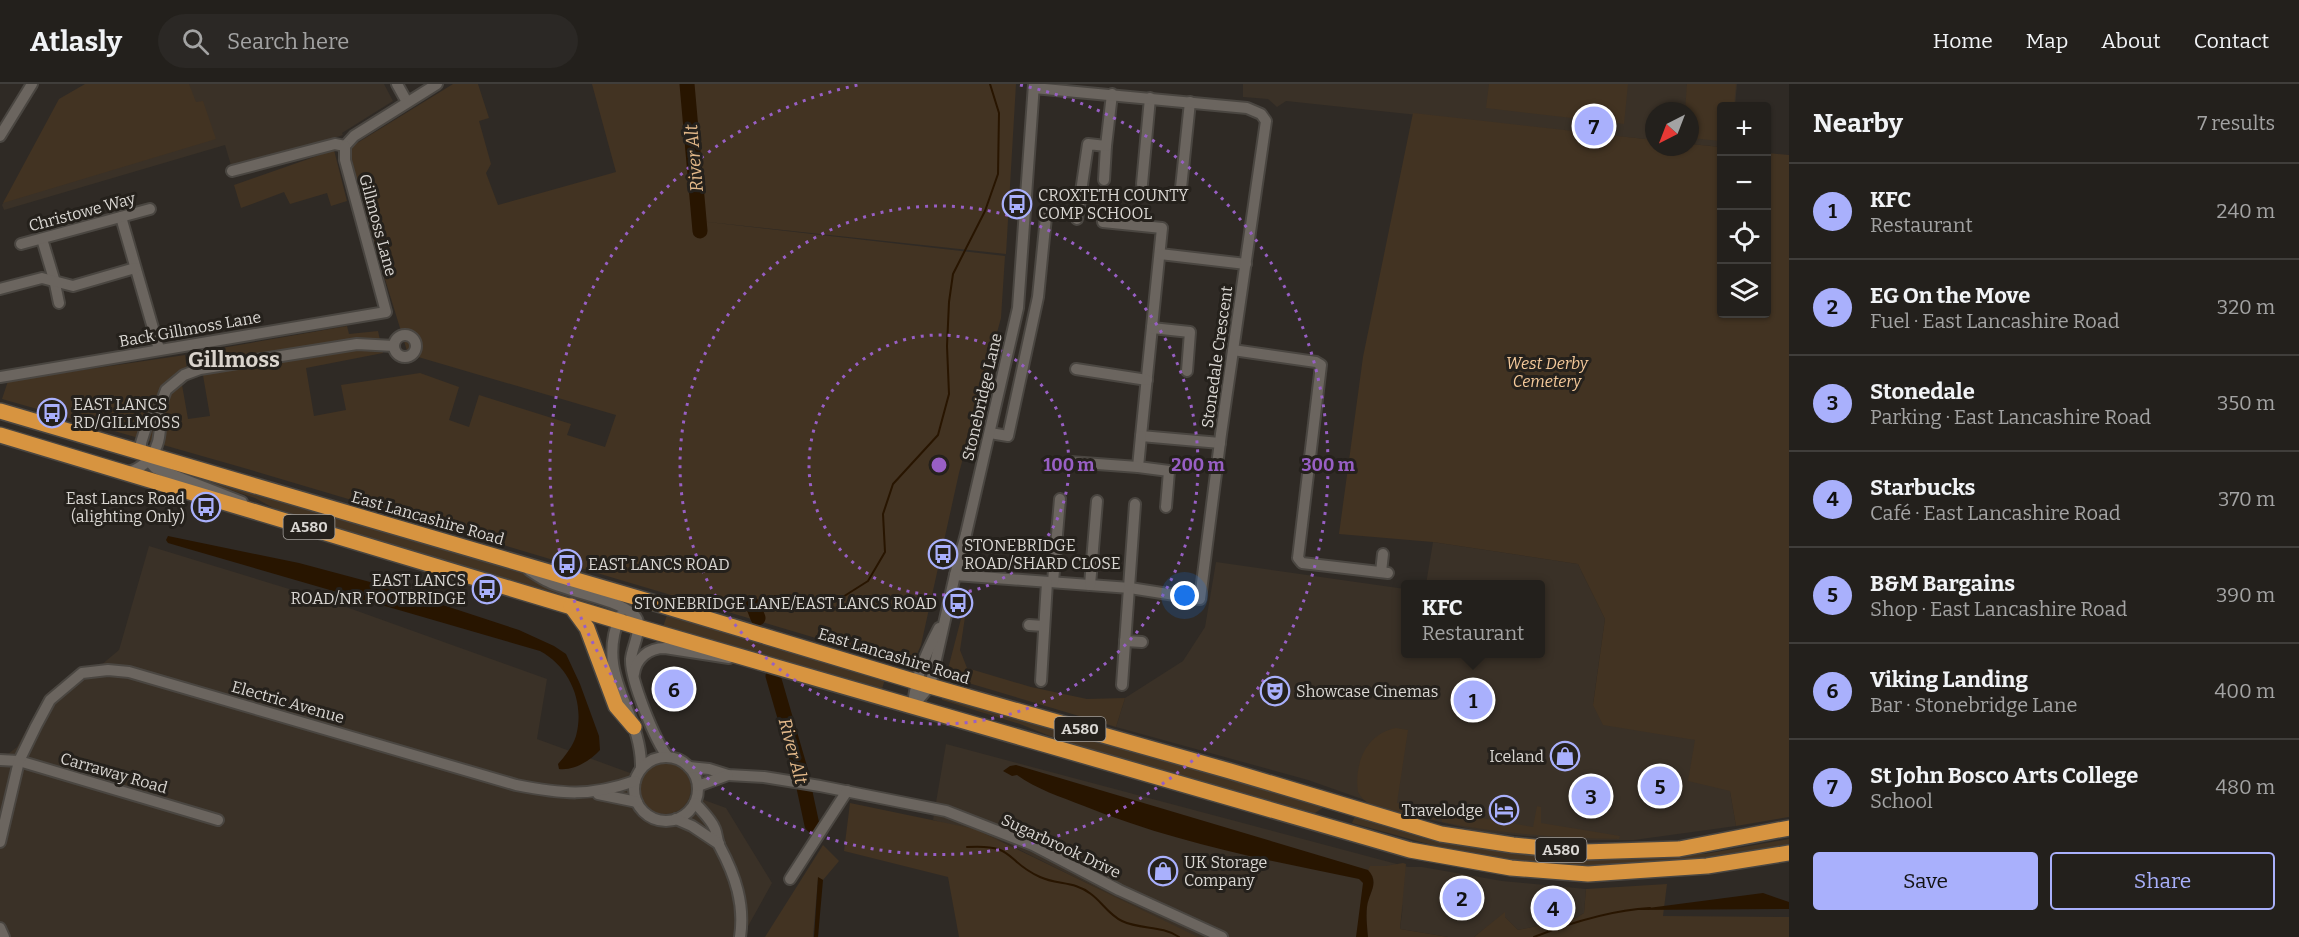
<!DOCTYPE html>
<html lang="en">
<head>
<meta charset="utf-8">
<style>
  :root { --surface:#23201c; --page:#2b2825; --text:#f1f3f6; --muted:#a3a3a3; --line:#403e3b; --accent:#a9b0fc }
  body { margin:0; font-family:Bitter,serif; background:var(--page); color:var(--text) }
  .controls { position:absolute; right:18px; top:18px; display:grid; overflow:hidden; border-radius:6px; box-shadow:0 2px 4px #0004 }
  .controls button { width:54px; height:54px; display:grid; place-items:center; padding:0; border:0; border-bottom:2px solid var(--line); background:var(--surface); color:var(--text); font:30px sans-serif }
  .compass { position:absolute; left:1645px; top:18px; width:54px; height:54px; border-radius:50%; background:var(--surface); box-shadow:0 2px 4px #0004; rotate:222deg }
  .you { position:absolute; left:1185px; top:512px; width:21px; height:21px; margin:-15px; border:4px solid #fff; border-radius:50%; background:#1a73e8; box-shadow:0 0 0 9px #1a73e833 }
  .badge { display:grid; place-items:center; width:39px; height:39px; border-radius:50%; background:var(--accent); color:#111; font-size:20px; font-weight:700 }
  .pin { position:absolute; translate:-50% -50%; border:3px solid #fff; box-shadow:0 2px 6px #0006 }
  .popup { position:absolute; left:1401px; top:496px; width:144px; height:78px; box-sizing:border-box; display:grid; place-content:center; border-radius:6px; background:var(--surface); filter:drop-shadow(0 2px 4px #0005); font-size:20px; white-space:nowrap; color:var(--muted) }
  .popup b { font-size:22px; color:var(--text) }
  .popup::after { content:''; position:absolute; left:50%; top:100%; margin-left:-12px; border:12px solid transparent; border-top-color:var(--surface) }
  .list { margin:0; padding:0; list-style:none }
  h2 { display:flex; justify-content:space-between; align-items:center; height:78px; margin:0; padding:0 24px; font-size:26px }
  h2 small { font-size:20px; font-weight:400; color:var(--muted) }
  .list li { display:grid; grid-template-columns:39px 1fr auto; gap:18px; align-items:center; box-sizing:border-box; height:96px; padding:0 24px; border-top:2px solid var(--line) }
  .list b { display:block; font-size:22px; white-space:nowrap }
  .list p { margin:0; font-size:20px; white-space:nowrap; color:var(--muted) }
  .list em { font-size:20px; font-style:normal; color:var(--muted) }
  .actions { display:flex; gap:12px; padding:18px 24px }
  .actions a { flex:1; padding:14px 0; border:2px solid var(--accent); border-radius:6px; text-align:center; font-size:21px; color:var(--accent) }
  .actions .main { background:var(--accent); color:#111 }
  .icon { flex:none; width:33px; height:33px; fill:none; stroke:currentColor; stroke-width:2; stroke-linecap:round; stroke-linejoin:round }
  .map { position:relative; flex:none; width:1789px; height:853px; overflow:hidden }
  header { display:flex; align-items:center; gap:36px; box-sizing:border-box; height:84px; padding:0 30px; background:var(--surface); border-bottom:2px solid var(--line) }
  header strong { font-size:28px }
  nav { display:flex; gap:33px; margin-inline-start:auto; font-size:21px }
  .search { width:420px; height:54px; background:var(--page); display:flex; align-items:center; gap:15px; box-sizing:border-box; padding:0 21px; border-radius:33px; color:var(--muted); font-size:22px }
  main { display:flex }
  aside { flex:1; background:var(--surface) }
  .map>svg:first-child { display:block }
  .built { fill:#3a3127 }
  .green { fill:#423322 }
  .water { fill:#281500 }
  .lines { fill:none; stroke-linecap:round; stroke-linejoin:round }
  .stream { stroke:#281500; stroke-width:2 }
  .river { stroke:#281500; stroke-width:15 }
  .minor-casing { stroke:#4a4641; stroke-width:14 }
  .highway-casing { stroke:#4a4641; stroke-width:18 }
  .minor { stroke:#6b655f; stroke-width:10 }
  .highway { stroke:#d79440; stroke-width:15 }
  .ring { fill:none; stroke:#985fc5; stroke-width:3; stroke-dasharray:3 6 }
  .labels { text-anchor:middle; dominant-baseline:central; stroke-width:6; stroke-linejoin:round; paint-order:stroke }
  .shield { fill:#25211c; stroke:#a4a09c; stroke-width:1.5 }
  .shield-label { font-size:15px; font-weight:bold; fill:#dad7d3 }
  .poi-label { font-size:16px; fill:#dad7d3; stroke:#25211c; text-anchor:start }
  .street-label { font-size:16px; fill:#dad7d3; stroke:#25211c }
  .park-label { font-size:16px; font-style:italic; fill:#f4c99a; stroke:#25211c }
  .water-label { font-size:18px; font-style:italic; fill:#e1b788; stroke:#25211c }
  .district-label { font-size:22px; font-weight:bold; fill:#dad4cd; stroke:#25211c }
  .centre { fill:#985fc5; stroke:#25211c; stroke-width:3 }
  .ring-label { font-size:18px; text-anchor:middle; font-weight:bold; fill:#985fc5; stroke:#25211c; stroke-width:6; stroke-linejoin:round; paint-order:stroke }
</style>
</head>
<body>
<header>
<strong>Atlasly</strong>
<div class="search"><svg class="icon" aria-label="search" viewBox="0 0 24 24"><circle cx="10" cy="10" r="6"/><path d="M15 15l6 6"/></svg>Search here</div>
<nav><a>Home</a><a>Map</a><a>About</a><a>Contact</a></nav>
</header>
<main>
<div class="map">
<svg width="1789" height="853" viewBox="0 0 1789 853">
  <rect width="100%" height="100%" fill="#2f2a25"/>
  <g class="built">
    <polygon points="90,0 384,0 393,17 342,49 343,51 233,88 225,61 4,126 2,121 63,18"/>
    <polygon points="1243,0 1737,0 1735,22 1722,22 1721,63 1690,60 1690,27 1654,27 1654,56 1286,17 1277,23 1268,15 1243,13"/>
    <polygon points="1433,458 1578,480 1605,535 1593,620 1695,656 1730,707 1736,742 1634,756 1571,756 1482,748 1399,728 1308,696 1116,643 1125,614 1183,577 1205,543 1216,478 1405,505 1406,570 1540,570 1540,500 1426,500"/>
    <polygon points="149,462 335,519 547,595 537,655 726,724 772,799 742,853 0,853 0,669 8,670 17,663 45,611 79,584 100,582 119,566"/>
    <polygon points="946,660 1408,783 1422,783 1502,797 1586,805 1584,829 1576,834 1518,846 1505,833 1505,829 1474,853 1448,853 1400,845 1403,821 1397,853 1196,853 1004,758 933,736"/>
  </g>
  <g class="green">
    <polygon points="85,0 189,0 196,18 203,17 216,55 3,119 59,15"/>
    <polygon points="453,0 478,0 489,34 479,37 491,80 486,89 498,121 616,88 592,0 1016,0 1006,170 699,137 1005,172 1001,234 959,389 921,561 917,570 903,580 244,384 2,315 8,297 185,271 188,293 181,295 188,335 210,332 199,268 347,242 349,250 378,247 383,269 306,284 314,332 346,326 341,301 420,289 459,303 449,336 469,343 479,311 571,340 567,351 605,363 616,331 408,270 369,143 349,64"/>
    <polygon points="1489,0 1628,0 1624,40 1486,24"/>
    <polygon points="1687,0 1736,0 1734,22 1722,22 1721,57 1690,54 1690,27 1685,27"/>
    <polygon points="1413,29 1654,56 1654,63 1690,63 1690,60 1721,63 1722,230 1766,230 1767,69 1789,71 1789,733 1736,742 1730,707 1688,697 1695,656 1603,641 1593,621 1605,535 1578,480 1433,458 1339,450 1363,273"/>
    <polygon points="334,66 347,117 331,122 327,109 290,120 284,108 241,124 234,101"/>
    <polygon points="183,387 520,486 595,518 594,522 277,426 255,414 182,390"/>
    <polygon points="970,500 960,566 967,584 1031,603 1087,615 1125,614 1116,643 955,595 948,585"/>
    <polygon points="667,531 885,595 882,605 663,543"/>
    <polygon points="942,611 1324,723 1312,731 1067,659 1020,640 942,616"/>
    <path d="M1396,644L1408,646L1397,719L1533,743L1537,722L1541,723V739L1620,752L1619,755C1560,754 1501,750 1442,738V736L1436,734L1435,736C1412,730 1369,731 1358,708C1354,679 1366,650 1396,644Z"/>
    <circle cx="665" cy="704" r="26"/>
    <polygon points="850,719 975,745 1198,853 959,853 948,793 844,767"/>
    <polygon points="1355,732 1443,757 1518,769 1705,770 1789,755 1789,762 1719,774 1583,784 1458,771 1439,763 1352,739"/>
    <polygon points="823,761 839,777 823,796 818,794 813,853 765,853"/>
    <path d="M1403,779L1406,780L1400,845L1448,853H1368C1367,843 1366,832 1367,823C1369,808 1380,799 1368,786L1370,782H1386Z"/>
    <polygon points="1667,800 1663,832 1789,833 1789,853 1474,853 1505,828 1505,833 1518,846 1576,834 1584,829 1586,805"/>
  </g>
  <g class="water">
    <path d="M168,452L299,479L385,502L519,546L554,562L566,570L580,600L599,652L600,666C591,676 574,687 559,685L558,680C565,672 573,662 576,652C585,619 570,583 540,567L168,459L166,456Z"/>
    <path d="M1016,681L1368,786C1380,799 1369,808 1367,823C1366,832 1367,843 1368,853H1356L1363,799L1359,795C1265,776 1173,758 1084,722C1061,713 1036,705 1017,691L1012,692L1003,687L1010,682Z"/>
    <polygon points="818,793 823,796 818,853 814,853"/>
    <polygon points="1763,809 1789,818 1789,825 1633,826"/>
  </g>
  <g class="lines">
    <g class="stream">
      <polyline points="755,525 775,512 806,525 838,516 868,497 885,468 883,430 893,400 938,351 949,310 947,262 949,218 953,190 985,127 998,90 999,29 990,0"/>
      <path d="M967,763C1017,760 1004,777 1040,793C1057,801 1075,797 1091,810C1102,818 1109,831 1122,837C1141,846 1161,841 1179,853"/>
      <path d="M1534,853C1570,839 1611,826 1650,824"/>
    </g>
    <g class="river">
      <polyline points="687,0 700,147"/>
      <polyline points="753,521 758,534"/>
      <polyline points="773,592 800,685 812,741"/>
    </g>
    <g class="minor-casing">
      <g id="minor">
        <polyline points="397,0 407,18"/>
        <polyline points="0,52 32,0"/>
        <polyline points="345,62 354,52 437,0"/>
        <polyline points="232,87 335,60 345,62"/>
        <polyline points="1104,96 1106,62"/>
        <polyline points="1142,100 1150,14"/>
        <polyline points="1181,104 1190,18"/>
        <polyline points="121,133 159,265"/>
        <polyline points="1077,135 1088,60 1106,62 1112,10"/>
        <polyline points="1103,138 1162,144 1141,352 1220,359"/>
        <polyline points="42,155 54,195 59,219"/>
        <polyline points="21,160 150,125"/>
        <polyline points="1160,170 1246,180"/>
        <polyline points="0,205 42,194 73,202 135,184"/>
        <polyline points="1152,244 1190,248 1187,287"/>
        <circle cx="405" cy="262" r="11"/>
        <polyline points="1233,266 1316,278 1321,281 1298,474 1302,479 1388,489"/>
        <polyline points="1076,285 1147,296"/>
        <polyline points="0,293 386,228 345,76 345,62"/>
        <polyline points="990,349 1008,352 1038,213 1046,133"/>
        <polyline points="1141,352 1138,383 1169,387 1166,423"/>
        <polyline points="1070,378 1138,383"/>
        <path d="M126,389C155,381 164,355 158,328"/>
        <polyline points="242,418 155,384 141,368 141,359 147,340 158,328 166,306 184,291 200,285 357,260 394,262"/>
        <path d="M529,486C535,490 542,495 549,498C572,509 617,515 634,531C645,541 632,562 631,575C630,595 655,657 668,673"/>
        <polyline points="1381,488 1383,470"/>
        <polyline points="955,491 1130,504 1200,515 1221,350 1266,37 1261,30 1247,24 1034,4"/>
        <polyline points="1053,498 1060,415"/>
        <polyline points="1090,501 1097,417"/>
        <path d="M620,532C594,593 642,627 641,684"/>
        <polyline points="1029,541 1044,542"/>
        <polyline points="1125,557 1142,558"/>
        <path d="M634,590C636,574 649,564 665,564L729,574"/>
        <polyline points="1041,597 1047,498"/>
        <polyline points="1122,601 1135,420"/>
        <polyline points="913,622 930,602 955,491 966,450 1018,224 1034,0"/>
        <path d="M913,622C916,591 925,571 939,544"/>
        <circle cx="666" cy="705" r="32"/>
        <polyline points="0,676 19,677 218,736"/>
        <polyline points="689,683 709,685 728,691 764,693 820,702 946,727 1033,761 1119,806 1222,853"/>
        <polyline points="698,702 728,691"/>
        <polyline points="598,710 637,718"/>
        <path d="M695,719C701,726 711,735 715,745C717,750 717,757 720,763C735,791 745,820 740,853"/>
        <polyline points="676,735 692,742 719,760"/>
        <path d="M0,758L19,677L36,642L50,616L82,589L108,586L129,588L516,701C562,710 590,713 635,697"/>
        <polyline points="790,795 847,707"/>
        <polyline points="0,844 4,853"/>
      </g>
    </g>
    <g class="highway-casing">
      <g id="highway">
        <polyline points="0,327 648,517 930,602 1230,687 1441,750 1513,761 1584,768 1679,765 1789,744"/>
        <polyline points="0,351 638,543 1410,766 1511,784 1588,790 1707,782 1789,769"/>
        <polyline points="571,522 587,544 616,622 634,643"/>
      </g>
    </g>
    <use href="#minor" class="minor"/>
    <use href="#highway" class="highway"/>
  </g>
  <g class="ring">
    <circle cx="939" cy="381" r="130"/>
    <circle cx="939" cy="381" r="259"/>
    <path d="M1020 1A389 389 0 1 1 858 1"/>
  </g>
  <defs>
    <g id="bus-ring" transform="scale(1.5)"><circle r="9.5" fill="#25211c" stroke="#a9b0fc" stroke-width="1.5"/><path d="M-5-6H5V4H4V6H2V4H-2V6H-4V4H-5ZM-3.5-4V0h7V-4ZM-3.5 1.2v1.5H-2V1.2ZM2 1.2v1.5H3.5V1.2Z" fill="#a9b0fc"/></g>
    <g id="theatre-ring" transform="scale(1.5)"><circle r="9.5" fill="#25211c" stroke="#a9b0fc" stroke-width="1.5"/><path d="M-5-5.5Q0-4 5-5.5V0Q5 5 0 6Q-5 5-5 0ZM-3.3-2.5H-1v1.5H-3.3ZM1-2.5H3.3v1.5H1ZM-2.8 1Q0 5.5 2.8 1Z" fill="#a9b0fc"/></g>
    <g id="shop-ring" transform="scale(1.5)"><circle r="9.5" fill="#25211c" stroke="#a9b0fc" stroke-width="1.5"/><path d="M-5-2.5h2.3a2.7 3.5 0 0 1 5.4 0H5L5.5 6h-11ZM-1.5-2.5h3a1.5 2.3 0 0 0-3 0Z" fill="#a9b0fc"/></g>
    <g id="hotel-ring" transform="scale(1.5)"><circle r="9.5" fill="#25211c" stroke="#a9b0fc" stroke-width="1.5"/><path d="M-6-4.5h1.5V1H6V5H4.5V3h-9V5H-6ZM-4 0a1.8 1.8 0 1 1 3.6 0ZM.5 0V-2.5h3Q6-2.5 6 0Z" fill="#a9b0fc"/></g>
  </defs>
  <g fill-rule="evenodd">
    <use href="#bus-ring" x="1017" y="120"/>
    <use href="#bus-ring" x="52" y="329"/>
    <use href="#bus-ring" x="206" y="423"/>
    <use href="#bus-ring" x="943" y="470"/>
    <use href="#bus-ring" x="567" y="480"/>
    <use href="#bus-ring" x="487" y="505"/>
    <use href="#bus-ring" x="958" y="519"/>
    <use href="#theatre-ring" x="1275" y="607"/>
    <use href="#shop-ring" x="1565" y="672"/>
    <use href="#hotel-ring" x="1504" y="726"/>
    <use href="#shop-ring" x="1163" y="787"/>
  </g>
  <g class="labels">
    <g class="shield">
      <rect x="283.5" y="431" width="51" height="24" rx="4.5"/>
      <rect x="1054.5" y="633" width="51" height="24" rx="4.5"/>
      <rect x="1535.5" y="754" width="51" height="24" rx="4.5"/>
    </g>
    <g class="shield-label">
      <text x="309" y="443">A580</text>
      <text x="1080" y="645">A580</text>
      <text x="1561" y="766">A580</text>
    </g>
    <g class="poi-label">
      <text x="1038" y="111">CROXTETH COUNTY<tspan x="1038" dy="18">COMP SCHOOL</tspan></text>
      <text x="73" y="320">EAST LANCS<tspan x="73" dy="18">RD/GILLMOSS</tspan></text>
      <text x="185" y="414" text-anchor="end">East Lancs Road<tspan x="185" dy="18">(alighting Only)</tspan></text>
      <text x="964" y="461">STONEBRIDGE<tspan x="964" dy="18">ROAD/SHARD CLOSE</tspan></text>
      <text x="588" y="480">EAST LANCS ROAD</text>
      <text x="466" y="496" text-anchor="end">EAST LANCS<tspan x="466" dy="18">ROAD/NR FOOTBRIDGE</tspan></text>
      <text x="937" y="519" text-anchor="end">STONEBRIDGE LANE/EAST LANCS ROAD</text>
      <text x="1296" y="607">Showcase Cinemas</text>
      <text x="1544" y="672" text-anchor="end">Iceland</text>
      <text x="1483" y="726" text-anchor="end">Travelodge</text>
      <text x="1184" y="778">UK Storage<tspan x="1184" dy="18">Company</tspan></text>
    </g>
    <g class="street-label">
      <text transform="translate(82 128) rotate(-15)">Christowe Way</text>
      <text transform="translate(378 141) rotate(75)">Gillmoss Lane</text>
      <text transform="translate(190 245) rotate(-10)">Back Gillmoss Lane</text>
      <text transform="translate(1217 273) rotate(-82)">Stonedale Crescent</text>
      <text transform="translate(982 313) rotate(-77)">Stonebridge Lane</text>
      <text transform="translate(428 434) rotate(16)">East Lancashire Road</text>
      <text transform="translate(894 572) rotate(17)">East Lancashire Road</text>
      <text transform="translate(288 618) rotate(16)">Electric Avenue</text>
      <text transform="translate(114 689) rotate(16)">Carraway Road</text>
      <text transform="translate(1061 762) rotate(25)">Sugarbrook Drive</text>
    </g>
    <g class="park-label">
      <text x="1547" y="279">West Derby<tspan x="1547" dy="18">Cemetery</tspan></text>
    </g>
    <g class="water-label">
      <text transform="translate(694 74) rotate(-95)">River Alt</text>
      <text transform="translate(793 667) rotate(75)">River Alt</text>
    </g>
    <g class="district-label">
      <text x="234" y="275">Gillmoss</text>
    </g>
  </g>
  <circle cx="939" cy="381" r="9" class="centre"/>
  <g class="ring-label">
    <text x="1069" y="387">100 m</text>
    <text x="1198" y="387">200 m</text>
    <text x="1328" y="387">300 m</text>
  </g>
</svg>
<div class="controls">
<button>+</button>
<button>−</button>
<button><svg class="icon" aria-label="locate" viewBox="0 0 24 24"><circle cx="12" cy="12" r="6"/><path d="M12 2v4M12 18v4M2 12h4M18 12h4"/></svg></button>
<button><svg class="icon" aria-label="layers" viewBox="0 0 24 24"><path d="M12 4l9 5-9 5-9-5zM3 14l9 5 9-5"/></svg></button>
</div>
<svg class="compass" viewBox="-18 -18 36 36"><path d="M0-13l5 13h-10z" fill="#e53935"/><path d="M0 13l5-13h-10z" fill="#a3a3a3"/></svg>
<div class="you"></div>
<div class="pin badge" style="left:1473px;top:616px">1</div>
<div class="popup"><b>KFC</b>Restaurant</div>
<div class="pin badge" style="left:1462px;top:814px">2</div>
<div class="pin badge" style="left:1591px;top:712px">3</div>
<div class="pin badge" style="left:1553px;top:824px">4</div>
<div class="pin badge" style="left:1660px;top:702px">5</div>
<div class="pin badge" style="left:674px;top:605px">6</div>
<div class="pin badge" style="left:1594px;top:42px">7</div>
</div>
<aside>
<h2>Nearby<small>7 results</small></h2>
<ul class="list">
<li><span class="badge">1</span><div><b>KFC</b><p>Restaurant</p></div><em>240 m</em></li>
<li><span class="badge">2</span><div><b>EG On the Move</b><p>Fuel · East Lancashire Road</p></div><em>320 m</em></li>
<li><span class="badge">3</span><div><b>Stonedale</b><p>Parking · East Lancashire Road</p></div><em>350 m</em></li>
<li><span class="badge">4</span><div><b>Starbucks</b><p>Café · East Lancashire Road</p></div><em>370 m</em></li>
<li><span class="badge">5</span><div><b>B&amp;M Bargains</b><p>Shop · East Lancashire Road</p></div><em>390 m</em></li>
<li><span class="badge">6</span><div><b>Viking Landing</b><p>Bar · Stonebridge Lane</p></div><em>400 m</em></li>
<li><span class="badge">7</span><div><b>St John Bosco Arts College</b><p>School</p></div><em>480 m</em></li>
</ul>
<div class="actions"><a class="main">Save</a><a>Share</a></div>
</aside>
</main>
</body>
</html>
